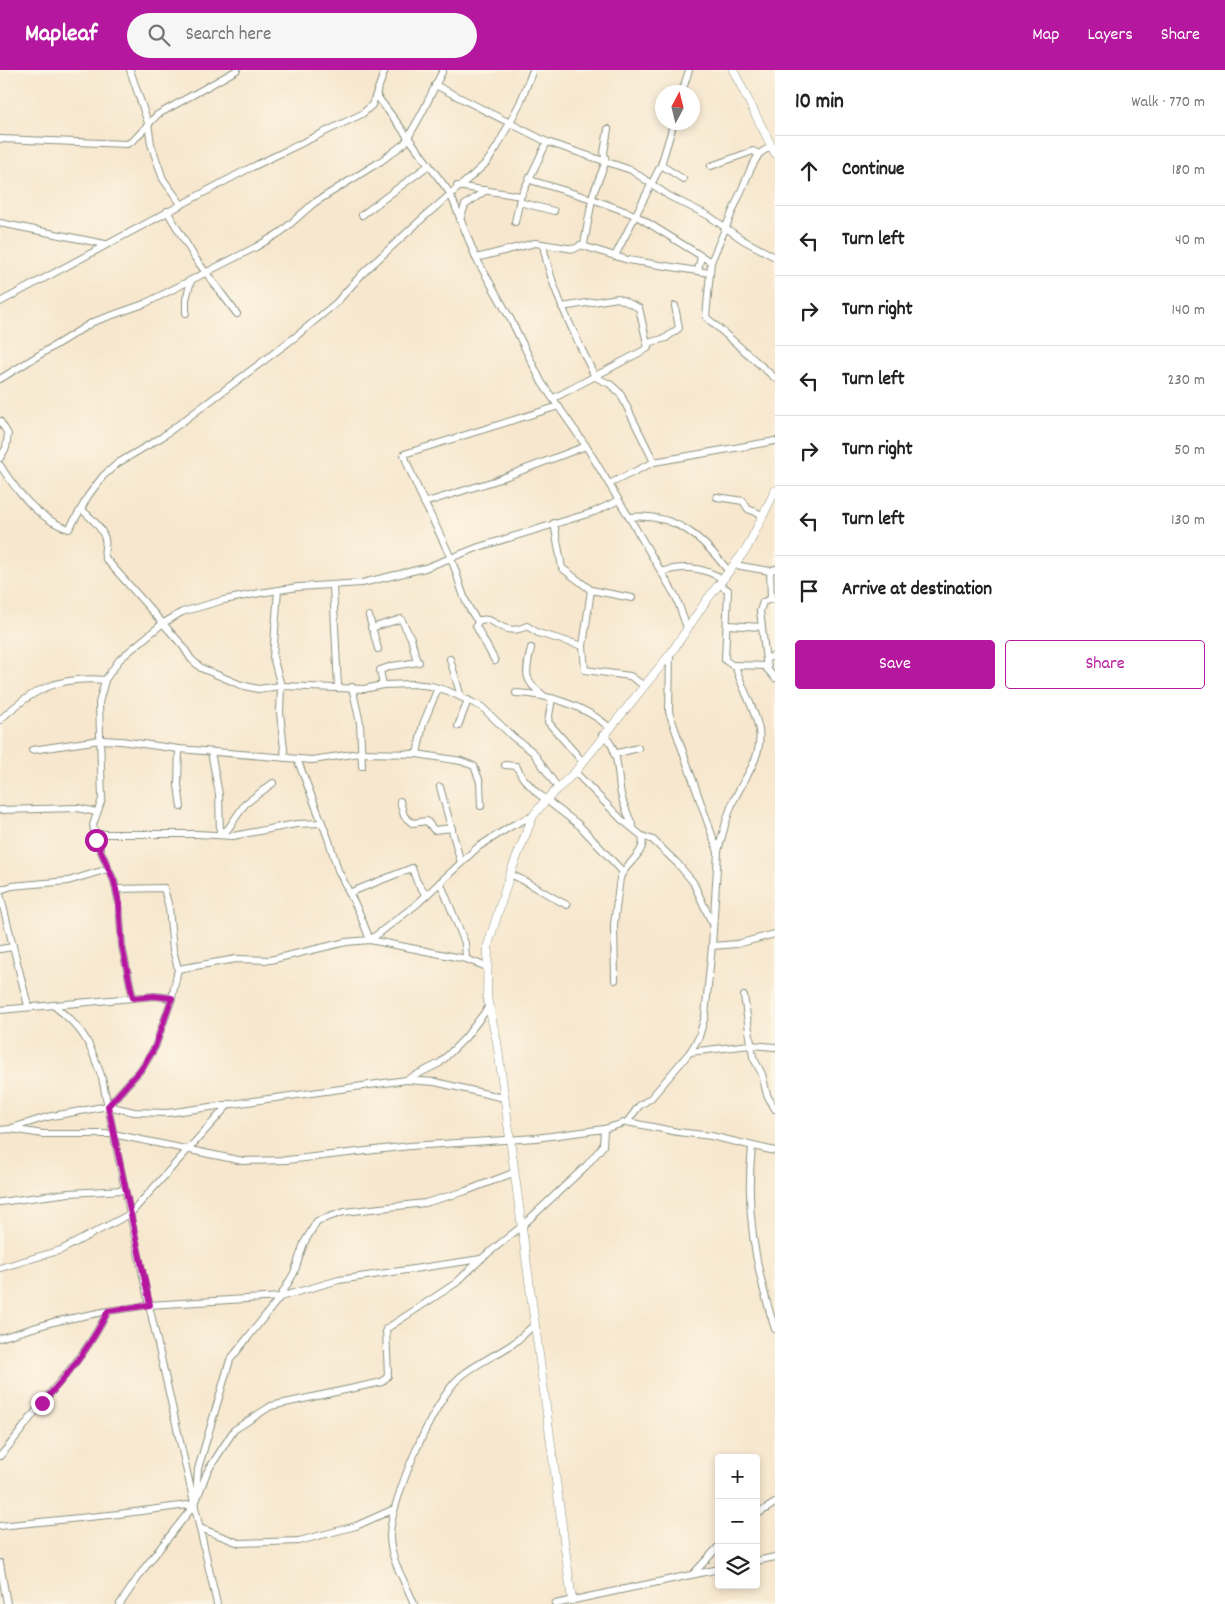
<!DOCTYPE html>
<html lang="en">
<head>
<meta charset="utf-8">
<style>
  :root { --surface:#fff; --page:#f6f6f6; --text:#222; --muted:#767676; --line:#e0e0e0; --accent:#b5179e }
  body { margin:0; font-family:Dekko,sans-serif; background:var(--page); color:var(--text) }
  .controls { position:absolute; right:15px; bottom:15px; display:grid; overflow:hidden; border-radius:5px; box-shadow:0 2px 8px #0003 }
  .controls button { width:45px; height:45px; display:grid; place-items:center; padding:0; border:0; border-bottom:1px solid var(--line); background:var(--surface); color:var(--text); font:25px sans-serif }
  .compass { position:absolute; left:655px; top:15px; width:45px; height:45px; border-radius:50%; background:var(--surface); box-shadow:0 2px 8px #0003; rotate:7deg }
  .stop { position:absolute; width:15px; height:15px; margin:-11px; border:4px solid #b5179e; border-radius:50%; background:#fff }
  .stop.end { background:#b5179e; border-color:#fff; box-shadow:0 1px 5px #0008 }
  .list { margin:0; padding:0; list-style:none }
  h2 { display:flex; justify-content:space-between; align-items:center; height:65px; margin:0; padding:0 20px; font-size:21px }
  h2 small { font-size:16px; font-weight:400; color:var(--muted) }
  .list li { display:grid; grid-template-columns:32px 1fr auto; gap:15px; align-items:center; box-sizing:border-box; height:70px; padding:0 20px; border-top:1px solid var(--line) }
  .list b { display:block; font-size:19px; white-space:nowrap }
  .list em { font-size:16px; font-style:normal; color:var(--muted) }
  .actions { display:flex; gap:10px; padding:15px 20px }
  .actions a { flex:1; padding:11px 0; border:1px solid var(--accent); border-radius:5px; text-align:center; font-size:18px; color:var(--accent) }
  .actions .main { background:var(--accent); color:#fff }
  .icon { flex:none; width:28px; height:28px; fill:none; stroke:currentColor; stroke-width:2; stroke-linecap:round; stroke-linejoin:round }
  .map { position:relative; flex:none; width:775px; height:1534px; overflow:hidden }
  header { display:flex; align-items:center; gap:30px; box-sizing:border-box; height:70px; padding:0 25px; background:var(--accent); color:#fff }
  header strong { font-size:24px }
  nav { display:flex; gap:28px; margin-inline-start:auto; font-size:18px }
  .search { width:350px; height:45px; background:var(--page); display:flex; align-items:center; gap:12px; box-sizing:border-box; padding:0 18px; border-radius:28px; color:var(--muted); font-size:19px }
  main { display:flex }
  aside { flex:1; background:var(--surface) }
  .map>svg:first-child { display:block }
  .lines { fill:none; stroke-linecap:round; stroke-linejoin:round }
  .minor-casing { stroke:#8b9281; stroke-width:8 }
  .major-casing { stroke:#8b9281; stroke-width:9 }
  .minor { stroke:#fff; stroke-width:6 }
  .major { stroke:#fff; stroke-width:8 }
  .route { stroke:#b5179e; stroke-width:6 }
</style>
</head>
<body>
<header>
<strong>Mapleaf</strong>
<div class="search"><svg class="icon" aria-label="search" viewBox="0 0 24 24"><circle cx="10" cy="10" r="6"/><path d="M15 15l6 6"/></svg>Search here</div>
<nav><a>Map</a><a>Layers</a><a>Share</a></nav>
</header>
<main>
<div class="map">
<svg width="775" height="1534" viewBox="0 0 775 1534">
  <rect width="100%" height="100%" fill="#fcf5e5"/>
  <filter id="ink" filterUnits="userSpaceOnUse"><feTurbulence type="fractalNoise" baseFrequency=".02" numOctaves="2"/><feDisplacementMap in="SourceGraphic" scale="10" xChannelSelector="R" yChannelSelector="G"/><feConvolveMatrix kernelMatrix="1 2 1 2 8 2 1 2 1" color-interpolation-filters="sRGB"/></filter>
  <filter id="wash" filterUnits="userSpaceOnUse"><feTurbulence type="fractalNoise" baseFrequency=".0096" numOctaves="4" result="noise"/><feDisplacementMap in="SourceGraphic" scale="20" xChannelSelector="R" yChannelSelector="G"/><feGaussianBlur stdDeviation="1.12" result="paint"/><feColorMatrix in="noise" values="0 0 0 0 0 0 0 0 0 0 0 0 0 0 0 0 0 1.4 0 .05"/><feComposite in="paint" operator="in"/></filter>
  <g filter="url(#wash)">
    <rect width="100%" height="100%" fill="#f7e7ce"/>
  </g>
  <g filter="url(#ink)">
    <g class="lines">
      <g class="minor-casing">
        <g id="minor">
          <polyline points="130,0 148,53 151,74 163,109 181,134"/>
          <polyline points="435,15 547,72 631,100 669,126 709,146 743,170 775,187"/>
          <polyline points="682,22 689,0"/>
          <polyline points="377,26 450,123 476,188 510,248 542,313 586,376 629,447 676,527 687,558"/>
          <polyline points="0,69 127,74 134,70 157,45 237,0"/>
          <polyline points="771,76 759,84 751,98 711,192 706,247 775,308"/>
          <polyline points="661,95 683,109"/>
          <polyline points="711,96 753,81 759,84"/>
          <polyline points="530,110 592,129 635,145 711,192"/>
          <polyline points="457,116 521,126 547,72"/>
          <polyline points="519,132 554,141"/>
          <polyline points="167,141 195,188 237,244"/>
          <polyline points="362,145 429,95"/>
          <polyline points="460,150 465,135 486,120"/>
          <polyline points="515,152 520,129"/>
          <polyline points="0,153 105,174"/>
          <path d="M543,174C551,221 575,264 595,307L610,314L620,323L654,392"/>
          <polyline points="580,175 628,190 710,203"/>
          <polyline points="615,186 661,95 674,52"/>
          <polyline points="476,188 535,173 574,179 584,174 593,124 606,91 604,83 608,59"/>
          <polyline points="698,201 701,186"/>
          <polyline points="0,232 246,100 362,44 372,35 385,0"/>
          <polyline points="186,243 186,229 191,211"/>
          <polyline points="648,273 666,268 679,258 675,236"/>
          <polyline points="0,309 93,252 144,234 256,177 281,162 314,133 381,91 405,73 422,43 443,0"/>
          <polyline points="554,328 648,278 639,238 618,228 562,237"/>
          <polyline points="0,351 8,364 6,378 0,388"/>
          <path d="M0,395C16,421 40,450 69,459L81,439C90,447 102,457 105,469C107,476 102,482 106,489L182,575L191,589L201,598L241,615L258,619L281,616L364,619L383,615L413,614L431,616L448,621L482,637L513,667L533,682L558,718"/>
          <polyline points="609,414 654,392 775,371"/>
          <polyline points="717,427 743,431 748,439 763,445"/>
          <polyline points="424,433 494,411 586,376"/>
          <polyline points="81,439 88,426 103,406 118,393 162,367 294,268 336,233 363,203 424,147 473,105 487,92 497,77 520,33 533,0"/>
          <path d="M629,447C675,443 702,466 729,502"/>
          <polyline points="554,453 562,498 591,520 632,528"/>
          <polyline points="735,495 770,501 775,499"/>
          <polyline points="770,501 771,529 775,530"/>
          <path d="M661,502C684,495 702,497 723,509"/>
          <polyline points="718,514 728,520 725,590 732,595 768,596"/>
          <polyline points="333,516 338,617"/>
          <polyline points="278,520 273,587 281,616 280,643 285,688"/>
          <polyline points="591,520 583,576 585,600 630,606 643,615"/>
          <polyline points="771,529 763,532 760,541 767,599 775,608"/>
          <polyline points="369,546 378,579"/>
          <path d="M478,551C494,543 502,569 527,556L538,563L583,576"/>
          <polyline points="728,555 762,557"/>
          <polyline points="371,558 401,549 411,568 417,592"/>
          <path d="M531,578C526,601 522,610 543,625"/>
          <polyline points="767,588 775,586"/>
          <polyline points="450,589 461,627"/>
          <path d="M495,591L476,556L478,551C463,534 460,511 452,491C437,455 416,421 404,384L559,336"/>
          <polyline points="383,615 380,600 392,596 419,592"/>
          <polyline points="352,617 360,653 362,696"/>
          <path d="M516,623C548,624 585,636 609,657"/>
          <polyline points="552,628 548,652 582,691"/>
          <path d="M0,650C32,619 60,606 105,610"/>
          <polyline points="458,656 468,630"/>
          <path d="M602,665C620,675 617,707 621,724C623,735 629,746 633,757"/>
          <polyline points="179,679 178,715 181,737"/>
          <polyline points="32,680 100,670 121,671 179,679 312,690 360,683 417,684 461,691 474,696 480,712 481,736"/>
          <polyline points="211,682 219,724 220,765"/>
          <polyline points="417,684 423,654 438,618"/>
          <polyline points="614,684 638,678"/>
          <polyline points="297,689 328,768 338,800 359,842 370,870 417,834 478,777 513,755 533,746"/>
          <polyline points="505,695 516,696 523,708 536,722 579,755 622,801"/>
          <polyline points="575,702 622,750 642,766 653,770 677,793 693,812 711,851"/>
          <polyline points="440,717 461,793"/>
          <polyline points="400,731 404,746 412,753 427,751 434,760 452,758"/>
          <polyline points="0,740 78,738 96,742"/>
          <polyline points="95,764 197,764 233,766 296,754 322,753"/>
          <polyline points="220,765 228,759 245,734 273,713"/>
          <path d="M718,781C723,764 726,748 733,732C743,709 763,688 759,660C755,638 741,617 735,595"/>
          <path d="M510,804C531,813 547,825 567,835"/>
          <polyline points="440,812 465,873 466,889"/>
          <polyline points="0,820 12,816 68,811 108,799"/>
          <polyline points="349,823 412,798 417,812 426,825"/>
          <polyline points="0,824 28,936"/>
          <polyline points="712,876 737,874 775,864"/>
          <polyline points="0,879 13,877"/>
          <polyline points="178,899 236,889 270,890 346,872 370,870 466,889 487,897"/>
          <path d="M615,910L614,854L620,808C625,793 647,784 642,766"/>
          <polyline points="744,926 753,987 762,1004 767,1025 775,1039"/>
          <polyline points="133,928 122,876 119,833 114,811 96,770 93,755 102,729 99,633 105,610 120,589 162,554 182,542 224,530 260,523 298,517 362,513 425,498 479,477 594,442 617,431"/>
          <path d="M53,935C84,959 89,971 102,1008L149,1235L217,1534"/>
          <polyline points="0,940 154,926 172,928"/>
          <polyline points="690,982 750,975 775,977"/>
          <polyline points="407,1010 435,1012 504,1028"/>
          <polyline points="108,1036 134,1042 167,1043 406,1010 440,993 465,968 488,938"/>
          <polyline points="627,1052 678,1062 711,1066 775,1081"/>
          <polyline points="12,1058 47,1047 108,1036 143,997 155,977 172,928 178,899 173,880 169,838 164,818 116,819"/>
          <polyline points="0,1060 11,1059 43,1064 113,1064 243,1091 287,1090 410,1076 536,1068 604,1059 627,1052 639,1036 651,1028 690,982 699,967 705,946 712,876 718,782 669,642 670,584"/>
          <path d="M752,1077C745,1141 755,1197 775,1259"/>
          <polyline points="0,1132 69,1123 124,1120"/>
          <polyline points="0,1198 61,1180 130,1144 229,1034"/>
          <polyline points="0,1268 53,1252 108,1241 149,1235 280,1227 339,1210 481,1189"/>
          <path d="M0,1386C16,1369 28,1350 43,1332C70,1300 89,1279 108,1241"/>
          <polyline points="196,1425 198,1399 230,1290 280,1227 294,1203 304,1173 317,1151 344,1142 425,1133 466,1121 513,1103"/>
          <polyline points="756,1445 775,1433"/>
          <polyline points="0,1456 119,1444 195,1434"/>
          <polyline points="200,1458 239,1473 299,1471 356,1456 394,1439"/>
          <polyline points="756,1491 775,1487"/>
          <polyline points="0,1493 7,1534"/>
          <polyline points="693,1504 719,1476"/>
          <polyline points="120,1534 146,1496 195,1434 207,1402 234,1360 271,1336 382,1312 388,1306 386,1259 456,1213 481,1189 522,1156 586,1096 603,1076 604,1059"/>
          <path d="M414,1534C406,1512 390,1491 390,1466C390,1432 434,1329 460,1307C474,1295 492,1287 508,1277C518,1271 526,1262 534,1255"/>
          <polyline points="555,1534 719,1499"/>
        </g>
      </g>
      <g class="major-casing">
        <g id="major">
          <polyline points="733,0 775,83"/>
          <polyline points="572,1530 497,972 487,928 488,875 510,804 533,746 545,731 575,702 671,583 706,531 747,478 775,421"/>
        </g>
      </g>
      <use href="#minor" class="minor"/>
      <use href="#major" class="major"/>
    </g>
  </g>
  <g class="lines" filter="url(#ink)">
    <path class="route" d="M42,1333C69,1304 91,1276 108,1241L150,1235L108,1036L143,997L155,977L172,928L154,926L133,928L122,876L119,833L114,811L96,770"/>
  </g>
</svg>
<div class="controls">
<button>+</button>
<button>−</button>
<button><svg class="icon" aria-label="layers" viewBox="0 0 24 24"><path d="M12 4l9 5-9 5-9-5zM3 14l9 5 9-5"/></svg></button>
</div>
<svg class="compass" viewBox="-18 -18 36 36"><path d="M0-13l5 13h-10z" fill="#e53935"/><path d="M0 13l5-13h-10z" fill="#767676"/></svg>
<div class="stop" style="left:96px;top:770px"></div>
<div class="stop end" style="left:42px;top:1333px"></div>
</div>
<aside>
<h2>10 min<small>Walk · 770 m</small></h2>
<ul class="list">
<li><svg class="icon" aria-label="ahead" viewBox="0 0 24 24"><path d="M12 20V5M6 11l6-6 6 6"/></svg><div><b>Continue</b></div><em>180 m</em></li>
<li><svg class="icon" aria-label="left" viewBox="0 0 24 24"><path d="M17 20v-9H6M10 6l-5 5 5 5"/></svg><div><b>Turn left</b></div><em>40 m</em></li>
<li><svg class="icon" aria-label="right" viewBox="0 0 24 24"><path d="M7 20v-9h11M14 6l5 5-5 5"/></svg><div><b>Turn right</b></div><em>140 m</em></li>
<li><svg class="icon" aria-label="left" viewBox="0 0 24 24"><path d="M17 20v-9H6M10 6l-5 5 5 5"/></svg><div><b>Turn left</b></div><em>230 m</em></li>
<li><svg class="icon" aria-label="right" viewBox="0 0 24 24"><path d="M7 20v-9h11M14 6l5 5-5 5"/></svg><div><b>Turn right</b></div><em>50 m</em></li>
<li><svg class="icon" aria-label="left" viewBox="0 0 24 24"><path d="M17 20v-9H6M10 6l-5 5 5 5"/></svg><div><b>Turn left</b></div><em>130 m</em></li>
<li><svg class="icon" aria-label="arrive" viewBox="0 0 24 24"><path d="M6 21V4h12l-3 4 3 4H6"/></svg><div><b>Arrive at destination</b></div></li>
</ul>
<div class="actions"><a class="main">Save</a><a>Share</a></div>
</aside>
</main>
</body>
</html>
